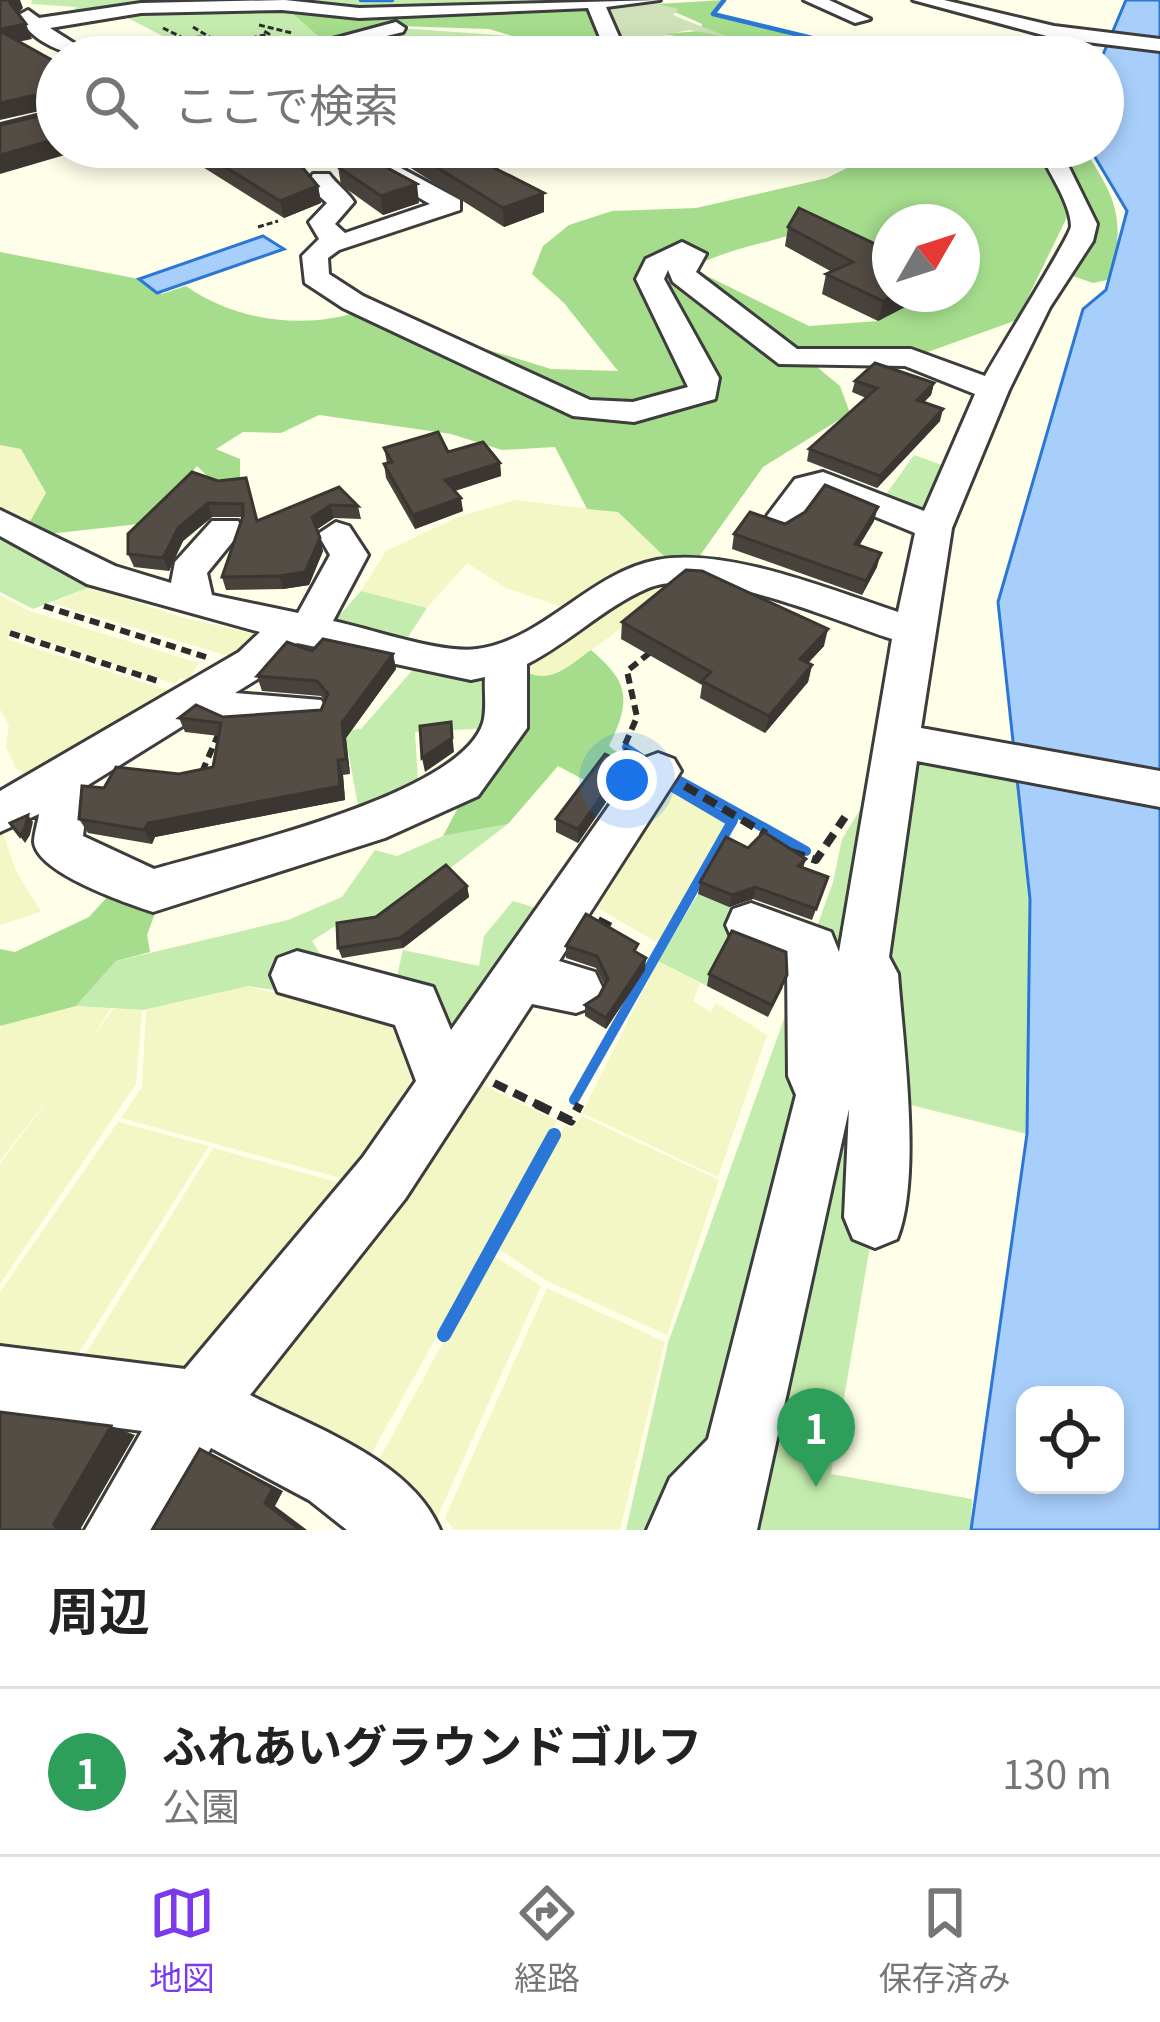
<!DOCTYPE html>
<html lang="ja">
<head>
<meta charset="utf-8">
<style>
  :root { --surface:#fff; --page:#f6f6f6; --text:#222; --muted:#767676; --line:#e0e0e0; --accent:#7c3aed }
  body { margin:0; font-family:Georgia,"Noto Sans JP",serif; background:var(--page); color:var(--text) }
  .controls { position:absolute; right:36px; bottom:36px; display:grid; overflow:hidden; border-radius:24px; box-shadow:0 6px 18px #0003 }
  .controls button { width:108px; height:108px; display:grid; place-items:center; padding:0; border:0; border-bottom:3px solid var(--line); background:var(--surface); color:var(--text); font:60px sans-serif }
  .compass { position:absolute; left:872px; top:204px; width:108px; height:108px; border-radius:50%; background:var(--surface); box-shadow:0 6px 18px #0003; rotate:51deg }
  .you { position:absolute; left:627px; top:780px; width:42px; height:42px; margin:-30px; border:9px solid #fff; border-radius:50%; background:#1a73e8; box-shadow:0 0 0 18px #1a73e833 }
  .badge { display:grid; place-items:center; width:78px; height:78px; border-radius:50%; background:var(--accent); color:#fff; font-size:39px; font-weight:700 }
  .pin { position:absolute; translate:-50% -99px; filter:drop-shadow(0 3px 6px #0008) }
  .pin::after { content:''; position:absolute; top:63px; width:42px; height:36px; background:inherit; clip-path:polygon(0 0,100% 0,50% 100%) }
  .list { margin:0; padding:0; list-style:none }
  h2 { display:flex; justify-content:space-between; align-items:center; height:156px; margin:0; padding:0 48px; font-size:51px }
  h2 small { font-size:39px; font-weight:400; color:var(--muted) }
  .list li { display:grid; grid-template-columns:78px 1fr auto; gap:36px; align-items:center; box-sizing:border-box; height:168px; padding:0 48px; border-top:3px solid var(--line) }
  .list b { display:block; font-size:45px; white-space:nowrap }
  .list p { margin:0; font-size:39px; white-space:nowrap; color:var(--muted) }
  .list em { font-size:39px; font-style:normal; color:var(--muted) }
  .icon { flex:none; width:66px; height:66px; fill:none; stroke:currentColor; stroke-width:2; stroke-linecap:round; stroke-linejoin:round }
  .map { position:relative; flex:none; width:1160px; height:1530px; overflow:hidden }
  .search { position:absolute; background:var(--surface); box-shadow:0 6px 18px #0003; left:36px; right:36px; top:36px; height:132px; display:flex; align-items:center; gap:30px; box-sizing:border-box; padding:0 42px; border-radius:66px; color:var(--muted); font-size:45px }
  .sheet { height:324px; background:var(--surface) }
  nav { display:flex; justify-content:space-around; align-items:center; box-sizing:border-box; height:168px; border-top:3px solid var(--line); background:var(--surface); font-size:33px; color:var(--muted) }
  nav a { display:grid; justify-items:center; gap:6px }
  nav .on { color:var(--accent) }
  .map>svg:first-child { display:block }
  .farmland { fill:#f3f7c6 }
  .green { fill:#c5ecaf }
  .forest { fill:#a5dd8d; fill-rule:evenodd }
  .cemetery { fill:#cee1b9 }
  .pitch { fill:#daf2c2 }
  .water { fill:#a8cffb; stroke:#2a77d7; stroke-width:3; fill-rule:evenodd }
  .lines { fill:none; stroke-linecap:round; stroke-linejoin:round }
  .stream-far3 { stroke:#2a77d7; stroke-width:4.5 }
  .stream-far2 { stroke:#2a77d7; stroke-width:8 }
  .stream-far1 { stroke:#2a77d7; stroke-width:10 }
  .stream { stroke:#2a77d7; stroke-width:14 }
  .minor-casing { stroke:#3d3d3d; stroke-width:6 }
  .path-far3 { stroke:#2c2c2c; stroke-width:3; stroke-dasharray:6 3; stroke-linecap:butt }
  .path-far2 { stroke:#2c2c2c; stroke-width:6; stroke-dasharray:10 6; stroke-linecap:butt }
  .path-far1 { stroke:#2c2c2c; stroke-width:8; stroke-dasharray:14 8; stroke-linecap:butt }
  .path { stroke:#2c2c2c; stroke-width:9; stroke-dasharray:16 9; stroke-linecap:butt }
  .minor { fill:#fff; fill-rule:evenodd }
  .wall { fill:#48423c }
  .shaded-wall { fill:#3b3631 }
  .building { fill:#544d46; stroke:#3b3631; stroke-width:3 }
</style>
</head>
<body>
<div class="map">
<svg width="1160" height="1530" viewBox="0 0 1160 1530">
  <rect width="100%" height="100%" fill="#fffee8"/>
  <g class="farmland">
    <polygon points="0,445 21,449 46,493 29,523 0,509"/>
    <polygon points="515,500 618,512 668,560 636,563 606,577 571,610 506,588 467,563 427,608 361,591 386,551 458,517"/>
    <polygon points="691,578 551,679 535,679 516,667 532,664 566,640 622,592"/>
    <polygon points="90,587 184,618 265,636 245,661 52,603"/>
    <polygon points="0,595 30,611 199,663 188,681 180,678 175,684 13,630 7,639 173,692 38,784 16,768 6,748 9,725 0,709"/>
    <polygon points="663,785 729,823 661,945 581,898"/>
    <polygon points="0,826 17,873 41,912 0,925"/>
    <polygon points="658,961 700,983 693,1001 711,1012 716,1003 767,1035 718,1177 582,1113"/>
    <polygon points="248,986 408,1025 429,1074 366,1185 121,1118 142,1087 146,1010"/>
    <polygon points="76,1006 111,1008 91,1040 113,1009 142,1010 136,1084 0,1284 0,1164 64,1078 0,1161 0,1030 3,1024"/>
    <polygon points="473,1080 557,1121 356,1481 234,1396"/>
    <polygon points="582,1116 719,1180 667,1335 547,1281 496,1247 565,1125 571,1128"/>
    <polygon points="118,1122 209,1146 68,1370 0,1362 0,1292"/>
    <polygon points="213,1148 351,1186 198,1387 75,1371"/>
    <polygon points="491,1254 541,1286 432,1529 367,1482"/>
    <polygon points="547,1288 665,1342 620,1530 454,1530 445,1518"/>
  </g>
  <g class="green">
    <polygon points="32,0 633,0 378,10 284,7 326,43 269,57 204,57 112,10 80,16 73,12 76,7 31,4"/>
    <polygon points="400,28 511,36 463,49 456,44 372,44 333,57 283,57"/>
    <polygon points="914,455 942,465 920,515 882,500"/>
    <polygon points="0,534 90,587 33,609 0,592"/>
    <polygon points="361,591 427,608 404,643 329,627"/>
    <polygon points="417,665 487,672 495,728 415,732 419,796 360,817 348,750 326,732 361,729"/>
    <polygon points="912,753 1016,764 1030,899 1027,1134 879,1097 875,1217 831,1474 972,1499 971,1530 683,1530"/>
    <polygon points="880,777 736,1377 672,1530 626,1530 668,1343 833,882 842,839"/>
    <polygon points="508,824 377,924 335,926 312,941 322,957 274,990 248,986 144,1010 76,1006 116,961 288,920 342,897 375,850 397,856 443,836"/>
    <polygon points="698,894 747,914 707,986 658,961"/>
    <polygon points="513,901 536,908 541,921 445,1054 416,981 397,976 403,950 479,966 484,936"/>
  </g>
  <g class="forest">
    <polygon points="724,0 716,14 793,33 796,40 880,43 893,47 886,57 902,57 679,57 673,50 649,48 731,52 722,43 662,34 700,31 702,24 657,4"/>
    <polygon points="282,5 353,17 588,5 607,57 547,57 526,40 489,29 397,26 326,43"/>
    <path d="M814,147H1039L1068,215L1017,320L911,358L872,348L815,357L817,367L840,386L850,413L763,467L696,561L668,560L618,512L587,509L555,447L502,450L451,434L319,415L281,433L243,432L216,449L240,459V483L216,485L197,466L148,523L48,534L29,523L46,493L21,449L0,445V252L139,279L162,294L186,286C235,321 304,330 361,311L551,369L618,371L564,303L532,274L543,246L569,225L612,211L696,208L827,178L847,168L839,154ZM890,222H962V294H930L878,321L809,326L691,268C730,247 773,243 814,227L890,274Z"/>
    <path d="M1058,147H1083C1118,202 1124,215 1112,279L1093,283L1067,274L1091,237Z"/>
    <path d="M591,650C627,681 633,697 609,746L647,775L640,783L605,768L586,781L558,766L508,824L443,836L470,785L516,667C549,687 563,670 591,650Z"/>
    <polygon points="109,895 158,905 147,935 150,952 116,961 76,1006 0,1026 0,949 15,952 89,917"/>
  </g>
  <polygon class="cemetery" points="657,4 679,9 673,15 728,37 689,30 664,35 723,43 736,52 652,48 673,50 679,57 623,57 600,7"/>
  <polygon class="pitch" points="420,36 456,44 474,57 341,57 372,44"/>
  <g class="water">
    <path d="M1126,0H1160V1530H971L1027,1134L1030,899L998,602L1083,309L1106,290L1127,211L1089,147H1103L1102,57ZM1025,1395H1115V1485H1025Z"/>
    <polygon points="263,236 284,249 157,293 139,279"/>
  </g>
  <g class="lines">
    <g class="stream-far3">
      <polyline points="361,0 392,0"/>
      <polyline points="724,0 713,14 812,38 908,40 992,57"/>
    </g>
    <polyline class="stream-far2" points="626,747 650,763"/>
    <g class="stream-far1">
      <polyline points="669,775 806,851"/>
      <polyline points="664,782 732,822"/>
      <polyline points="574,1100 733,820"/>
    </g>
    <polyline class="stream" points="444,1335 554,1135"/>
    <g class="minor-casing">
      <g id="minor">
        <path d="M285,0L359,8L660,0L606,7L628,57H608L588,8L359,18L282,10L141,13L50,28L96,57C69,57 29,42 19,15L28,10L39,18L141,3Z"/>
        <polygon points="804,0 829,0 870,19 855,23"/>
        <polygon points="913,0 944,0 1054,26 1160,39 1160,51 1054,38"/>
        <polygon points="396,22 405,28 403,32 300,57 266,57"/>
        <polygon points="57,111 57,125 0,139 0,125"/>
        <polygon points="264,147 298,147 265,156"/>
        <path d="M1037,147H1059L1097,224L1093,241L1050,307L1009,390L952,528L921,728L1160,771V807L917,761L889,957L898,974C903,1043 922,1178 897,1239L875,1248L853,1239L844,1217L849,1109L757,1530H647L670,1478L708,1439L796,1095L788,1076L787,961L733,941L726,925L733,909L751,903L831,932L839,952L892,639C833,620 705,563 646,589C603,608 569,643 527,664V728L478,796L385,838L153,912C126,903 37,873 34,842C34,834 38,822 39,814L0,832V791L239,652L260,632L87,584L0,536V510L115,566L171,583L175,562L212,521H238L243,529L207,573L212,595L298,613L330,555L318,534L336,522L349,526L368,555L333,621C371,629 441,654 477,649C544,640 589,573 657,560C727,547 831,590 898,612L915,533L820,494L798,524L785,527L767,516L795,479L823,472L924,511L975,394L905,366L779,364L673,282L668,270L664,279L719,378L715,399L634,422L573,416L343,308L305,283L302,256L319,239L309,222L327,203L307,185L313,174H329C336,184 347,191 354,202L335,224L345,233L430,204L372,171V161H388L460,200V210L339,250L328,258L329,274L363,296L590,400L633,402L688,387L636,279L646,259L682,242L706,254L696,272L797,349H911L985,376C996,355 1071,236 1071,226C1071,203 1046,168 1037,147ZM297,643L471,680L485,677C484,690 487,710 483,723C460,796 226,848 154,869L83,836L87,803L80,790L202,714L229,727L321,722L328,711L321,700L235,693L269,672Z"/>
        <path d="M658,753L674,759L681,771L559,961L595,972L603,989L595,1006L576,1013L532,1004L405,1199L250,1395C313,1427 412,1461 440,1530H347L309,1500L211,1448L162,1530H85L142,1431L0,1412V1346L185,1369L363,1157L416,1081L395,1025L278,992L271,975L278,958L297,951L433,987L451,1030L642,759Z"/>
      </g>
    </g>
    <g class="path-far3">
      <polyline points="259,25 292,33"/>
      <polyline points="193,27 221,44 222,57"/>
      <polyline points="163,28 183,38 202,37"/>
      <polyline points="207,48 269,34 264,31"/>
      <polyline points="464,50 484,45 507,57"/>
      <polyline points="258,227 278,221"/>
    </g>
    <g class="path-far2">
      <polyline points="44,606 206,657"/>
      <polyline points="10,633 161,682"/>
      <polyline points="632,755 623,749 637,717 627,671 652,651"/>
      <polyline points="202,772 218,735"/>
    </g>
    <g class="path-far1">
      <polyline points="685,786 766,834"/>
      <polyline points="791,852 816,860 845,817"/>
      <polyline points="598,920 613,928"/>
      <polyline points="494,1083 543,1107"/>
    </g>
    <polyline class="path" points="536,1104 571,1121 580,1104"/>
    <use href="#minor" class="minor"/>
  </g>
  <g class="wall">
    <polygon points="171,147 269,147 318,186 321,203 284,218"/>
    <polygon points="301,147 366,147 367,155 325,166 302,153"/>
    <polygon points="407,149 544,212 504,227 409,167"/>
    <polygon points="338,167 419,203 383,215 341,185"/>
    <polygon points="788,227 890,251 890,294 930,294 878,321 822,294 826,274 832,272 785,246"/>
    <polygon points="855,381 934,383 931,395 924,402 940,421 877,488 807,461 809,449 866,398 852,392"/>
    <polygon points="384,448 448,452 500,463 501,476 455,491 463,511 415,529 386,478 384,464 387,463"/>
    <polygon points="246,478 258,521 339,487 358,506 361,519 334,518 316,530 323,551 309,585 283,589 226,590 222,577 243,517 212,517 183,541 169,571 134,567 128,554 218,481"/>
    <polygon points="874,521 859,546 877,567 862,595 732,549 734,534"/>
    <polygon points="622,622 824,646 808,663 812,665 808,682 765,733 700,698 702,685 621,639"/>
    <polygon points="312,651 393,654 396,669 346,738 350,774 343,775 345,800 155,837 152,844 88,833 79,819 104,788 213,767 219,736 185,732 179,718 223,717 321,710 325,700 321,696 262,691 257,676"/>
    <polygon points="625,763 624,776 578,843 556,832 556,819"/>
    <polygon points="748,848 806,859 803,868 828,877 812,920 753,899 729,907 698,894 700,882"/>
    <polygon points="467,886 469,897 403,948 342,958 338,948 376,917"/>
    <polygon points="566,946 637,953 645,970 606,1029 585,1016 585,1005 599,996 605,986 596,968 566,958"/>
    <polygon points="709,974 783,987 768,1017 707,986"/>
  </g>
  <g class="shaded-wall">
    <polygon points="12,0 20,0 23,8 15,17 10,3"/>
    <polygon points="26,24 32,39 3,45 0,29"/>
    <polygon points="57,90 57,107 0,120 0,103"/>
    <polygon points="57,139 57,147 73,147 75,152 0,174 0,155"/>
    <polygon points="326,147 366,147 367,155 325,166 321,148"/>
    <polygon points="417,184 419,203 383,215 381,196"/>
    <polygon points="318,186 321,203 284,218 280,201"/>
    <polygon points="544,193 544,212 504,227 503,208"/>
    <polygon points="897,294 930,294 878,321 883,301"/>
    <polygon points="934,383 931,395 914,412 917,400"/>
    <polygon points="943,409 940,421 877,488 880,476"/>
    <polygon points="500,463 501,476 447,493 445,480"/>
    <polygon points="461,498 463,511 415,529 413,515"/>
    <polygon points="208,503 212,517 183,541 169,571 163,558 178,528"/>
    <polygon points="331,505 334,518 316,530 312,517"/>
    <polygon points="878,507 874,521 851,559 855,544"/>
    <polygon points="320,538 323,551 309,585 283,589 279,576"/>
    <polygon points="881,553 877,567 862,595 866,581"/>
    <polygon points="828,629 824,646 796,676 800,659"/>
    <polygon points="393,654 396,669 346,738 350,774 346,759 342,723"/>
    <polygon points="812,665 808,682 765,733 769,716"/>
    <polygon points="451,722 454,752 425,772 422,758"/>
    <polygon points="338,760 343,775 345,800 155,837 152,844 144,830 148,823"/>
    <polygon points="625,763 624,776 578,843 578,829"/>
    <polygon points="28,815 33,822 30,835 25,843 20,836"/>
    <polygon points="467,886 469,897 403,948 400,938"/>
    <polygon points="755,887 753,899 729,907 732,895"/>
    <polygon points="646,958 645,970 606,1029 606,1018"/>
    <polygon points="111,1426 135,1435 81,1528 82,1530 57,1530 54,1524"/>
    <polygon points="200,1449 213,1454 283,1491 275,1506 307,1530 300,1530"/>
  </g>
  <g class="building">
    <polygon points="0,0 12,0 10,3 26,24 0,29"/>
    <polygon points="0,31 57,63 57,90 0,103"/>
    <polygon points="39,116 57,127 57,139 0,155 0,125"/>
    <polygon points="193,147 269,147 302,167 318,186 280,201"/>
    <polygon points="413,147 453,147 544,193 503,208 407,149"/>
    <polygon points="371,159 417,184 381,196 338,167"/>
    <polygon points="799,208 890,251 890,294 897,294 883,301 826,274 853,262 788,227"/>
    <polygon points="875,363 934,383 917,400 943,409 880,476 809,449 877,388 855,381"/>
    <polygon points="438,432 448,452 483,442 500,463 445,480 461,498 413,515 384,464 392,462 384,448"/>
    <polygon points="192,472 218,481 246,478 257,521 339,487 358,506 331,505 312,517 320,538 305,572 279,576 222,577 243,516 243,504 208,503 178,528 163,558 128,554 128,534"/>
    <polygon points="825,485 878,507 855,544 881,553 866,581 734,534 750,512 785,524 805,512"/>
    <polygon points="686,570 702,571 828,629 800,659 812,665 769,716 702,681 711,672 622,622"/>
    <polygon points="323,639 393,654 342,723 346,759 338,760 340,786 148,823 144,830 79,819 82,786 104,788 116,767 179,774 213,767 221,723 179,718 196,705 223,717 321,710 328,694 317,681 257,676 287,642 312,651"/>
    <polygon points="451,722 452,738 422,758 420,726"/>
    <polygon points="605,754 625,763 578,829 556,819"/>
    <polygon points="28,815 25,828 20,836 10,823"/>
    <polygon points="764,832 806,859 798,866 828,877 816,909 755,887 732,895 700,882 726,837 748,848"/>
    <polygon points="446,865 467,886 400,938 338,948 337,923 376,917"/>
    <polygon points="586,914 638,944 634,951 646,958 606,1018 585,1005 599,996 608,979 597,956 566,946"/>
    <polygon points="732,931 786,952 787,975 772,1005 709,974"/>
    <polygon points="0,1412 111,1426 54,1524 57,1530 0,1530"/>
    <polygon points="200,1449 273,1488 265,1503 300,1530 152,1530"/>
  </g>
</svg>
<div class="controls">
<button><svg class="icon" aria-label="locate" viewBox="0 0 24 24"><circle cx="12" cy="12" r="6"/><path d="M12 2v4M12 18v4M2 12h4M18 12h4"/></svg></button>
</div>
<svg class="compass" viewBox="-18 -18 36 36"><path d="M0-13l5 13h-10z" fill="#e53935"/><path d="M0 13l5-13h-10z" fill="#767676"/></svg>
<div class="you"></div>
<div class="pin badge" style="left:816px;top:1487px;background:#2e9e5b">1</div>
<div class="search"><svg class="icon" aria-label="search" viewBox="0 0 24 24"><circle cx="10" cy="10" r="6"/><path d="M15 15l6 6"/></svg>ここで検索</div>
</div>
<section class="sheet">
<h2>周辺<small></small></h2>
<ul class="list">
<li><span class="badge" style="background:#2e9e5b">1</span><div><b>ふれあいグラウンドゴルフ</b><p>公園</p></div><em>130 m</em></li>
</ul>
</section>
<nav>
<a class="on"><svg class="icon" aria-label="map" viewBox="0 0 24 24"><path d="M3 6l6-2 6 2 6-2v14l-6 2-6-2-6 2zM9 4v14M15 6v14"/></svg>地図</a>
<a><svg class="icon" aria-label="directions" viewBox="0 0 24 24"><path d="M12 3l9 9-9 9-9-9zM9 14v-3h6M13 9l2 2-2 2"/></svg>経路</a>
<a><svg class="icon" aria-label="saved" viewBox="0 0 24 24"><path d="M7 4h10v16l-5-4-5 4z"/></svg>保存済み</a>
</nav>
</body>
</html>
